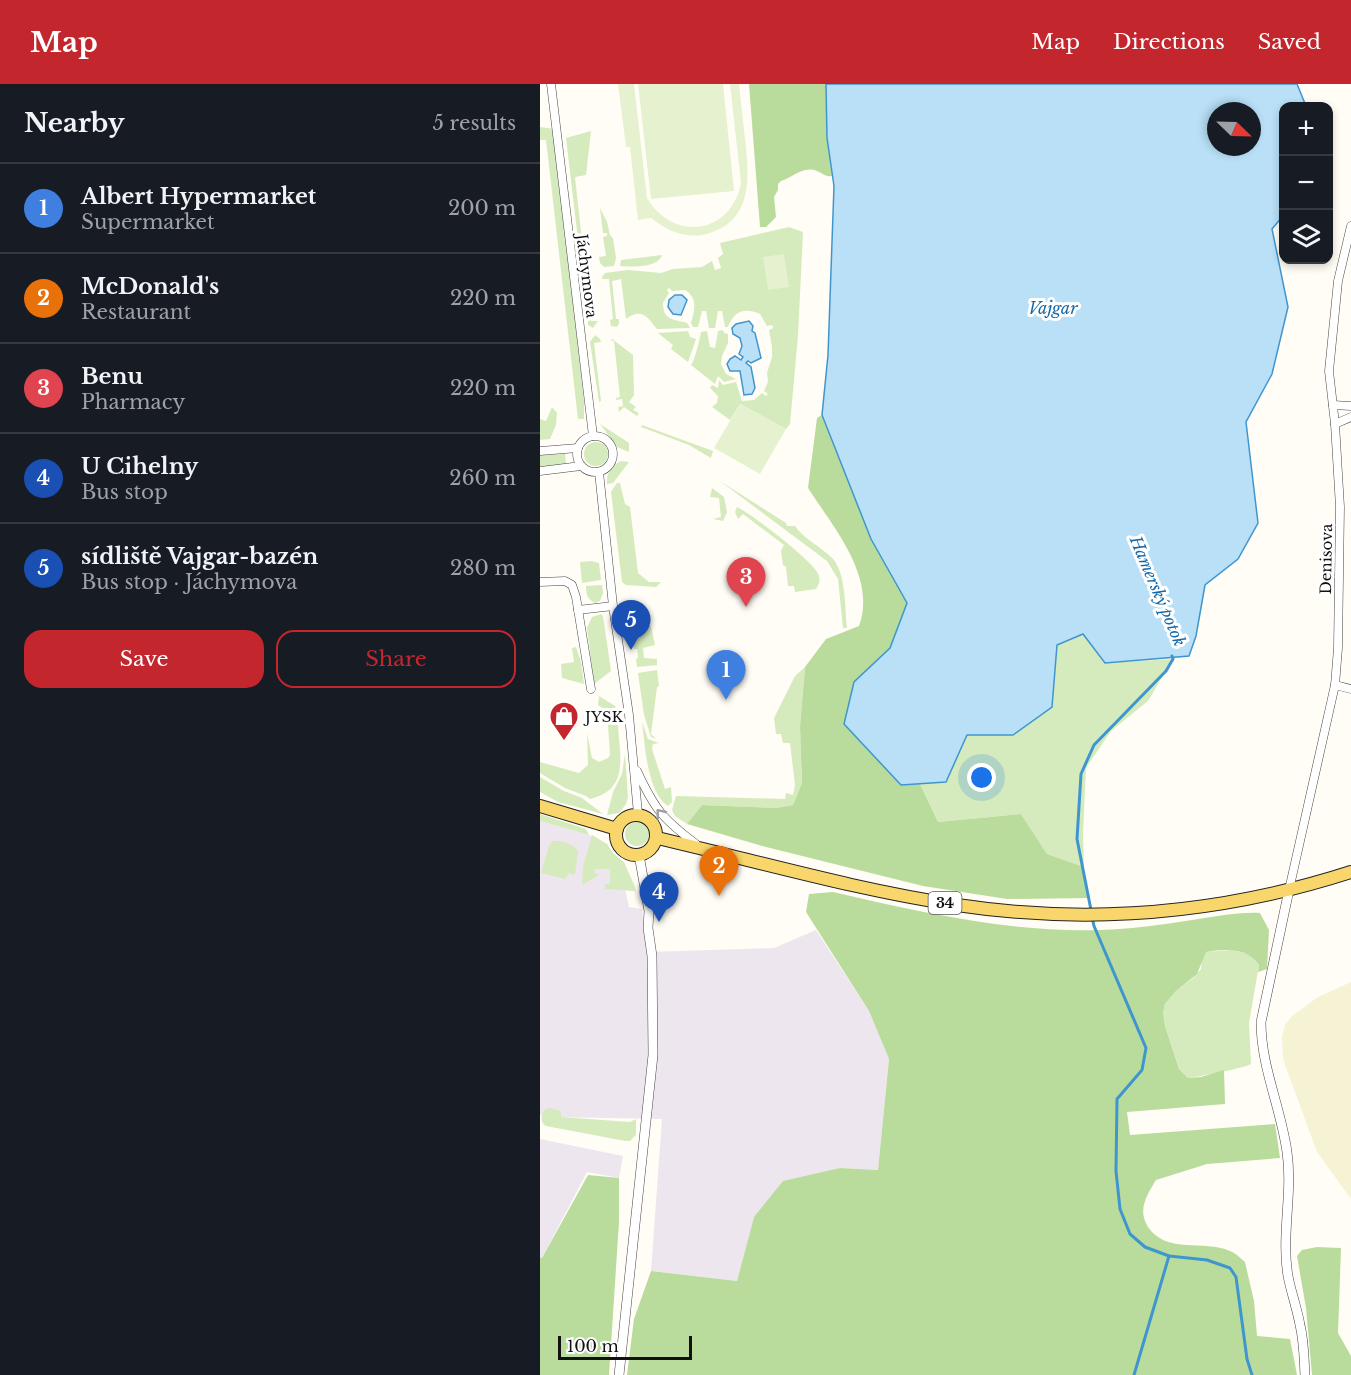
<!DOCTYPE html>
<html lang="en">
<head>
<meta charset="utf-8">
<style>
  :root { --surface:#171b24; --page:#20242c; --text:#f1f3f6; --muted:#9ea1a6; --line:#363941; --accent:#c4262e }
  body { margin:0; font-family:"Libre Baskerville",serif; background:var(--page); color:var(--text) }
  .controls { position:absolute; right:18px; top:18px; display:grid; overflow:hidden; border-radius:12px; box-shadow:0 3px 9px #0003 }
  .controls button { width:54px; height:54px; display:grid; place-items:center; padding:0; border:0; border-bottom:2px solid var(--line); background:var(--surface); color:var(--text); font:30px sans-serif }
  .compass { position:absolute; left:667px; top:18px; width:54px; height:54px; border-radius:50%; background:var(--surface); box-shadow:0 3px 9px #0003; rotate:113deg }
  .scale { position:absolute; left:18px; bottom:15px; width:134px; box-sizing:border-box; padding-left:6px; border:3px solid #111; border-top:0; font-size:16px; line-height:21px; white-space:nowrap; color:#111; -webkit-text-stroke:4px #fff; paint-order:stroke }
  .you { position:absolute; left:442px; top:694px; width:21px; height:21px; margin:-15px; border:4px solid #fff; border-radius:50%; background:#1a73e8; box-shadow:0 0 0 9px #1a73e833 }
  .badge { display:grid; place-items:center; width:39px; height:39px; border-radius:50%; background:var(--accent); color:#fff; font-size:20px; font-weight:700 }
  .pin { position:absolute; translate:-50% -50px; filter:drop-shadow(0 2px 3px #0008) }
  .pin::after { content:''; position:absolute; top:32px; width:21px; height:18px; background:inherit; clip-path:polygon(0 0,100% 0,50% 100%) }
  .list { margin:0; padding:0; list-style:none }
  h2 { display:flex; justify-content:space-between; align-items:center; height:78px; margin:0; padding:0 24px; font-size:26px }
  h2 small { font-size:20px; font-weight:400; color:var(--muted) }
  .list li { display:grid; grid-template-columns:39px 1fr auto; gap:18px; align-items:center; box-sizing:border-box; height:90px; padding:0 24px; border-top:2px solid var(--line) }
  .list b { display:block; font-size:22px; white-space:nowrap }
  .list p { margin:0; font-size:20px; white-space:nowrap; color:var(--muted) }
  .list em { font-size:20px; font-style:normal; color:var(--muted) }
  .actions { display:flex; gap:12px; padding:18px 24px }
  .actions a { flex:1; padding:14px 0; border:2px solid var(--accent); border-radius:18px; text-align:center; font-size:21px; color:var(--accent) }
  .actions .main { background:var(--accent); color:#fff }
  .icon { flex:none; width:33px; height:33px; fill:none; stroke:currentColor; stroke-width:2; stroke-linecap:round; stroke-linejoin:round }
  .map { position:relative; flex:none; width:811px; height:1291px; overflow:hidden }
  header { display:flex; align-items:center; gap:36px; box-sizing:border-box; height:84px; padding:0 30px; background:var(--accent); color:#fff }
  header strong { font-size:28px }
  nav { display:flex; gap:33px; margin-inline-start:auto; font-size:21px }
  main { display:flex }
  aside { flex:1; background:var(--surface) }
  .map>svg:first-child { display:block }
  .industrial { fill:#eee6ef }
  .farmland { fill:#f6f3d4 }
  .green { fill:#d5ebbd }
  .forest { fill:#b9dc9c }
  .pitch { fill:#e6f2cf }
  .water { fill:#b9e0f7; stroke:#3f96cf; stroke-width:1.5; fill-rule:evenodd }
  .lines { fill:none; stroke-linecap:round; stroke-linejoin:round }
  .stream { stroke:#3f96cf; stroke-width:3 }
  .minor-casing { stroke:#444; stroke-width:9 }
  .tertiary-casing { stroke:#444; stroke-width:10 }
  .primary-casing { stroke:#222; stroke-width:14 }
  .minor { stroke:#fff; stroke-width:8 }
  .tertiary { stroke:#fff; stroke-width:9 }
  .primary { stroke:#f9d66b; stroke-width:12 }
  .oneway { stroke:#a0a0a0 }
  .labels { text-anchor:middle; dominant-baseline:central; stroke-width:6; stroke-linejoin:round; paint-order:stroke }
  .shield { fill:#fff; stroke:#585858; stroke-width:1.5 }
  .shield-label { font-size:14px; font-weight:bold; fill:#111 }
  .street-label { font-size:15px; fill:#111; stroke:#fff }
  .poi-label { font-size:15px; fill:#111; stroke:#fff; text-anchor:start }
  .water-label { font-size:16px; font-style:italic; fill:#1768a6; stroke:#fff }
</style>
</head>
<body>
<header>
<strong>Map</strong>
<nav><a>Map</a><a>Directions</a><a>Saved</a></nav>
</header>
<main>
<aside>
<h2>Nearby<small>5 results</small></h2>
<ul class="list">
<li><span class="badge" style="background:#3f7fe0">1</span><div><b>Albert Hypermarket</b><p>Supermarket</p></div><em>200 m</em></li>
<li><span class="badge" style="background:#e8710a">2</span><div><b>McDonald's</b><p>Restaurant</p></div><em>220 m</em></li>
<li><span class="badge" style="background:#e0444e">3</span><div><b>Benu</b><p>Pharmacy</p></div><em>220 m</em></li>
<li><span class="badge" style="background:#1a4fb4">4</span><div><b>U Cihelny</b><p>Bus stop</p></div><em>260 m</em></li>
<li><span class="badge" style="background:#1a4fb4">5</span><div><b>sídliště Vajgar-bazén</b><p>Bus stop · Jáchymova</p></div><em>280 m</em></li>
</ul>
<div class="actions"><a class="main">Save</a><a>Share</a></div>
</aside>
<div class="map">
<svg width="811" height="1291" viewBox="0 0 811 1291">
  <rect width="100%" height="100%" fill="#fffdf5"/>
  <g class="industrial">
    <polygon points="0,737 52,752 79,779 89,823 102,825 107,868 234,864 276,846 329,927 349,975 338,1086 300,1084 214,1133 197,1197 111,1187 122,1035 9,1033 0,1031"/>
    <polygon points="0,1055 83,1072 79,1094 47,1088 2,1174 0,1174"/>
  </g>
  <polygon class="farmland" points="811,898 811,1115 777,1068 743,975 742,953 745,941 752,932 778,913"/>
  <g class="green">
    <polygon points="0,43 14,45 44,317 44,335 38,335 6,56 0,56"/>
    <polygon points="51,47 46,91 35,93 44,175 50,174 48,182 41,181 26,54"/>
    <polygon points="60,124 67,138 70,151 73,154 76,174 74,182 64,183 60,179 59,173 66,172 63,153 67,152 67,149 63,149"/>
    <path d="M249,143L263,148L258,252L250,340L246,345L200,320L190,336L172,323L177,319L178,312L170,304L172,301L178,304L179,296L183,301L196,298L202,317L214,316L222,309L226,312L228,310L224,307L228,298L227,289L232,273V263L229,246L233,244L232,241L227,242L220,230C204,223 194,227 188,243H185L182,227H178L175,244H169L166,227H162L158,243H153L151,239C154,227 159,215 145,206L132,207L129,204L127,206L129,209L123,219C123,237 134,235 147,239L150,244L117,245C108,234 102,223 86,235L81,195L72,197L76,235H79V239L77,243L71,242L70,236L73,235L69,195H62V193L65,189L88,186L121,189L133,185L162,183L172,177L175,186L181,184L178,174L183,170L180,159Z"/>
    <path d="M122,171C118,184 92,183 80,182L81,176Z"/>
    <polygon points="47,191 52,196 47,197 51,237 58,237 53,244 48,241 44,192"/>
    <path d="M183,246L184,249L188,250V259L182,272L181,280L186,290L196,295L184,298L178,292L175,300L151,281C155,276 160,254 161,248L167,247L170,263L175,264L178,247Z"/>
    <polygon points="148,247 150,253 156,255 148,278 131,265 133,261 118,249"/>
    <polygon points="55,251 60,255 61,258 54,259 61,317 59,318 50,258"/>
    <polygon points="72,255 93,271 94,311 89,318 96,323 93,326 99,329 97,332 84,323 79,328 78,323 83,322 82,315 76,316 76,314 80,313 74,257 71,257"/>
    <polygon points="12,323 17,329 16,341 10,355 0,356 0,335 6,337"/>
    <polygon points="60,340 89,359 89,368 77,363"/>
    <polygon points="102,341 173,367 171,374 149,361 101,343"/>
    <circle cx="56" cy="370" r="12"/>
    <polygon points="25,370 26,380 0,383 0,371"/>
    <path d="M81,377L89,378L73,399L67,400C66,389 72,381 81,377Z"/>
    <path d="M180,397L246,439L247,442H255C265,456 280,462 292,474C306,488 305,524 307,544H303L298,495L287,477Z"/>
    <polygon points="77,399 80,399 85,420 90,423 98,489 109,498 121,498 116,503 86,501 82,498 71,408"/>
    <polygon points="172,404 184,413 187,428 183,437 173,435 181,433 179,414 170,413"/>
    <path d="M197,423C212,430 270,475 277,488C281,494 280,499 276,505L255,508L254,502H248L246,483L243,481L241,467L244,461L203,430L198,435L195,428Z"/>
    <polygon points="52,477 59,479 61,496 42,499 40,478"/>
    <path d="M62,501L63,509L60,517L55,519C47,515 46,510 46,502Z"/>
    <path d="M90,528L103,530L111,543L115,561L103,564L104,574L117,575V581L97,583L96,575L98,574L97,565H94C91,553 85,545 86,533Z"/>
    <polygon points="61,530 63,532 71,587 54,600 47,544 52,533"/>
    <polygon points="543,550 565,579 633,575 608,617 571,647 546,684 543,750 544,783 507,770 481,730 398,738 380,700 406,698 427,651 473,651 512,623 516,561"/>
    <polygon points="36,563 41,578 44,600 22,594 21,580 34,578 32,564"/>
    <polygon points="265,583 260,643 262,699 253,721 236,724 162,721 147,740 135,732 132,726 136,712 245,715 246,709 253,711 255,701 250,659 243,659 241,650 236,650 234,634 255,592"/>
    <polygon points="117,586 119,602 117,603 111,650 116,655 111,653 104,631 98,589"/>
    <path d="M59,612L75,622C78,632 78,644 79,655C82,683 83,707 50,715L46,712L25,704L0,689V678L39,689L48,681L47,649L52,674L59,678L68,674L70,671L67,627L58,621Z"/>
    <path d="M102,638L108,655L119,659L113,660L112,665L125,705L131,703L132,718L128,722C107,708 105,661 102,638Z"/>
    <polygon points="85,670 88,713 86,720 79,729 67,731 73,708 82,690"/>
    <polygon points="0,693 24,707 42,714 63,730 18,718 0,708"/>
    <polygon points="0,730 46,745 49,751 0,737"/>
    <circle cx="97" cy="750" r="12"/>
    <polygon points="52,751 67,760 73,769 84,778 95,803 97,818 95,807 65,805 65,800 70,800 70,785 55,785 54,789 59,791 42,801 43,783"/>
    <path d="M12,757C21,756 33,760 38,767L35,791L29,789L25,795L1,789L9,762Z"/>
    <path d="M692,866L709,870L719,881L709,939L711,980C705,984 657,993 648,994L639,985L625,942L623,929L625,920L636,907L653,894L661,885L662,873L665,868Z"/>
    <path d="M9,1024L21,1027V1033L90,1038L96,1035V1051L90,1057H85L6,1042C0,1039 1,1031 4,1026Z"/>
  </g>
  <g class="forest">
    <path d="M209,0H286L287,54L292,92C284,93 282,88 274,86C261,83 252,94 241,97L238,100V106L234,113L236,133L226,143H220Z"/>
    <path d="M282,331L331,455L367,519L350,564L314,598L361,701L380,700L398,738L481,730L507,770L544,783V798L550,814L467,815L383,802L226,763L147,740L162,721L236,724L253,721L262,699L260,643L265,583L286,555L319,542C337,493 293,443 268,404L277,334Z"/>
    <path d="M293,808C381,828 470,849 560,846C590,845 622,841 652,836C674,833 697,828 720,829L729,846L727,885L718,888L719,881C707,863 685,865 666,868L657,890L636,907L625,920L623,929L625,942L639,985L648,994L661,993L684,986L685,1020L587,1028L590,1051L735,1040L740,1074L667,1080L616,1096C607,1111 597,1126 608,1143C627,1171 664,1155 690,1167C696,1169 701,1175 705,1178L714,1217L717,1252L750,1255L757,1291H87L94,1235L111,1187L197,1197L214,1133L243,1097L300,1084L338,1086L349,975L329,927L266,828L269,810Z"/>
    <polygon points="48,1091 79,1094 79,1138 69,1291 0,1291 0,1174 2,1174"/>
    <polygon points="777,1163 801,1164 798,1249 811,1272 811,1291 772,1291 766,1224 757,1172 762,1166"/>
  </g>
  <g class="pitch">
    <path d="M78,0H94L107,114C133,158 191,151 201,99L190,0H199C201,18 203,37 205,55C209,91 214,135 170,149C148,156 129,148 111,134L98,136L90,63H86Z"/>
    <polygon points="98,0 183,0 194,107 111,115"/>
    <polygon points="244,170 249,203 228,206 223,173"/>
    <polygon points="200,320 246,345 220,390 174,364"/>
  </g>
  <g class="water">
    <path d="M286,0H757L766,22H744L743,132L732,145L748,223L732,290L706,338L718,439L698,475L665,501L656,552L649,572L565,579L543,550L517,561L512,623L473,651H427L406,698L361,701L304,640L314,598L350,564L367,519L331,455L282,331L288,271L294,102L287,54ZM676,27H712V63H676Z"/>
    <polygon points="135,211 142,211 147,216 141,231 133,230 128,223 129,216"/>
    <polygon points="209,237 213,242 212,247 215,249 221,274 211,279 208,277 206,279 211,283 215,304 212,310 204,311 200,287 190,287 187,280 190,275 195,272 201,276 203,273 199,270 202,262 200,254 193,250 192,244 196,240"/>
  </g>
  <g class="lines">
    <g class="stream">
      <polyline points="551,826 537,755 541,690 554,661 626,587 633,575 632,572"/>
      <polyline points="552,833 554,842 606,964 602,986 577,1015 576,1087 580,1125 590,1150 605,1163 629,1172 667,1176 690,1184 696,1193 707,1275 712,1291"/>
      <polyline points="594,1291 629,1172"/>
    </g>
    <g class="minor-casing">
      <g id="minor">
        <polyline points="11,0 53,352"/>
        <polyline points="793,321 811,322"/>
        <polyline points="795,340 811,333"/>
        <circle cx="55" cy="370" r="18"/>
        <polyline points="0,367 38,364"/>
        <polyline points="0,387 41,382"/>
        <polyline points="59,388 73,522 89,631 98,730"/>
        <polyline points="0,498 25,497 32,501 36,513 51,605"/>
        <polyline points="38,526 73,522"/>
        <polyline points="795,601 811,605"/>
        <path d="M97,687C115,726 123,735 156,760"/>
        <polyline points="749,806 795,601 798,564 800,423 795,340 789,287 798,197 811,142"/>
      </g>
    </g>
    <g class="tertiary-casing">
      <g id="tertiary">
        <path d="M749,806L721,938C721,983 741,1024 747,1068C753,1109 741,1151 748,1192C751,1208 757,1224 760,1241C764,1257 764,1274 765,1291"/>
        <polyline points="79,1291 113,971 112,872 108,844 109,827 99,771"/>
      </g>
    </g>
    <g class="primary-casing">
      <g id="primary">
        <polyline points="0,722 77,745"/>
        <circle cx="96" cy="751" r="20"/>
        <path d="M117,754C217,777 316,806 417,821C550,841 684,829 811,788"/>
      </g>
    </g>
    <use href="#minor" class="minor"/>
    <use href="#tertiary" class="tertiary"/>
    <use href="#primary" class="primary"/>
  </g>
  <defs><path id="oneway-chevron" d="M-2-3.5L2.5 0L-2 3.5" fill="none" stroke-width="1.6" stroke-linecap="round" stroke-linejoin="round" transform="scale(1.5)"/></defs>
  <use class="oneway" href="#oneway-chevron" transform="translate(120 729) rotate(-129)"/>
  <defs>
    <g id="shop-pin" transform="scale(1.5)"><path d="M0 17L-7.5 6A9.5 9.5 0 1 1 7.5 6Z" fill="#c4262e" stroke="#fff"/><path d="M-5-2.5h2.3a2.7 3.5 0 0 1 5.4 0H5L5.5 6h-11ZM-1.5-2.5h3a1.5 2.3 0 0 0-3 0Z" fill="#fff"/></g>
  </defs>
  <g fill-rule="evenodd">
    <use href="#shop-pin" x="24" y="632"/>
  </g>
  <g class="labels">
    <rect class="shield" x="388.5" y="808" width="33" height="22" rx="4.5"/>
    <g class="shield-label">
      <text x="405" y="819">34</text>
    </g>
    <g class="street-label">
      <text transform="translate(47 192) rotate(83)">Jáchymova</text>
      <text transform="translate(786 475) rotate(-89)">Denisova</text>
    </g>
    <g class="poi-label">
      <text x="45" y="632">JYSK</text>
    </g>
    <g class="water-label">
      <text x="513" y="224">Vajgar</text>
      <text transform="translate(618 507) rotate(67)">Hamerský potok</text>
    </g>
  </g>
</svg>
<div class="controls">
<button>+</button>
<button>−</button>
<button><svg class="icon" aria-label="layers" viewBox="0 0 24 24"><path d="M12 4l9 5-9 5-9-5zM3 14l9 5 9-5"/></svg></button>
</div>
<svg class="compass" viewBox="-18 -18 36 36"><path d="M0-13l5 13h-10z" fill="#e53935"/><path d="M0 13l5-13h-10z" fill="#9ea1a6"/></svg>
<div class="scale">100 m</div>
<div class="you"></div>
<div class="pin badge" style="left:186px;top:616px;background:#3f7fe0">1</div>
<div class="pin badge" style="left:179px;top:812px;background:#e8710a">2</div>
<div class="pin badge" style="left:206px;top:523px;background:#e0444e">3</div>
<div class="pin badge" style="left:119px;top:838px;background:#1a4fb4">4</div>
<div class="pin badge" style="left:91px;top:566px;background:#1a4fb4">5</div>
</div>
</main>
</body>
</html>
